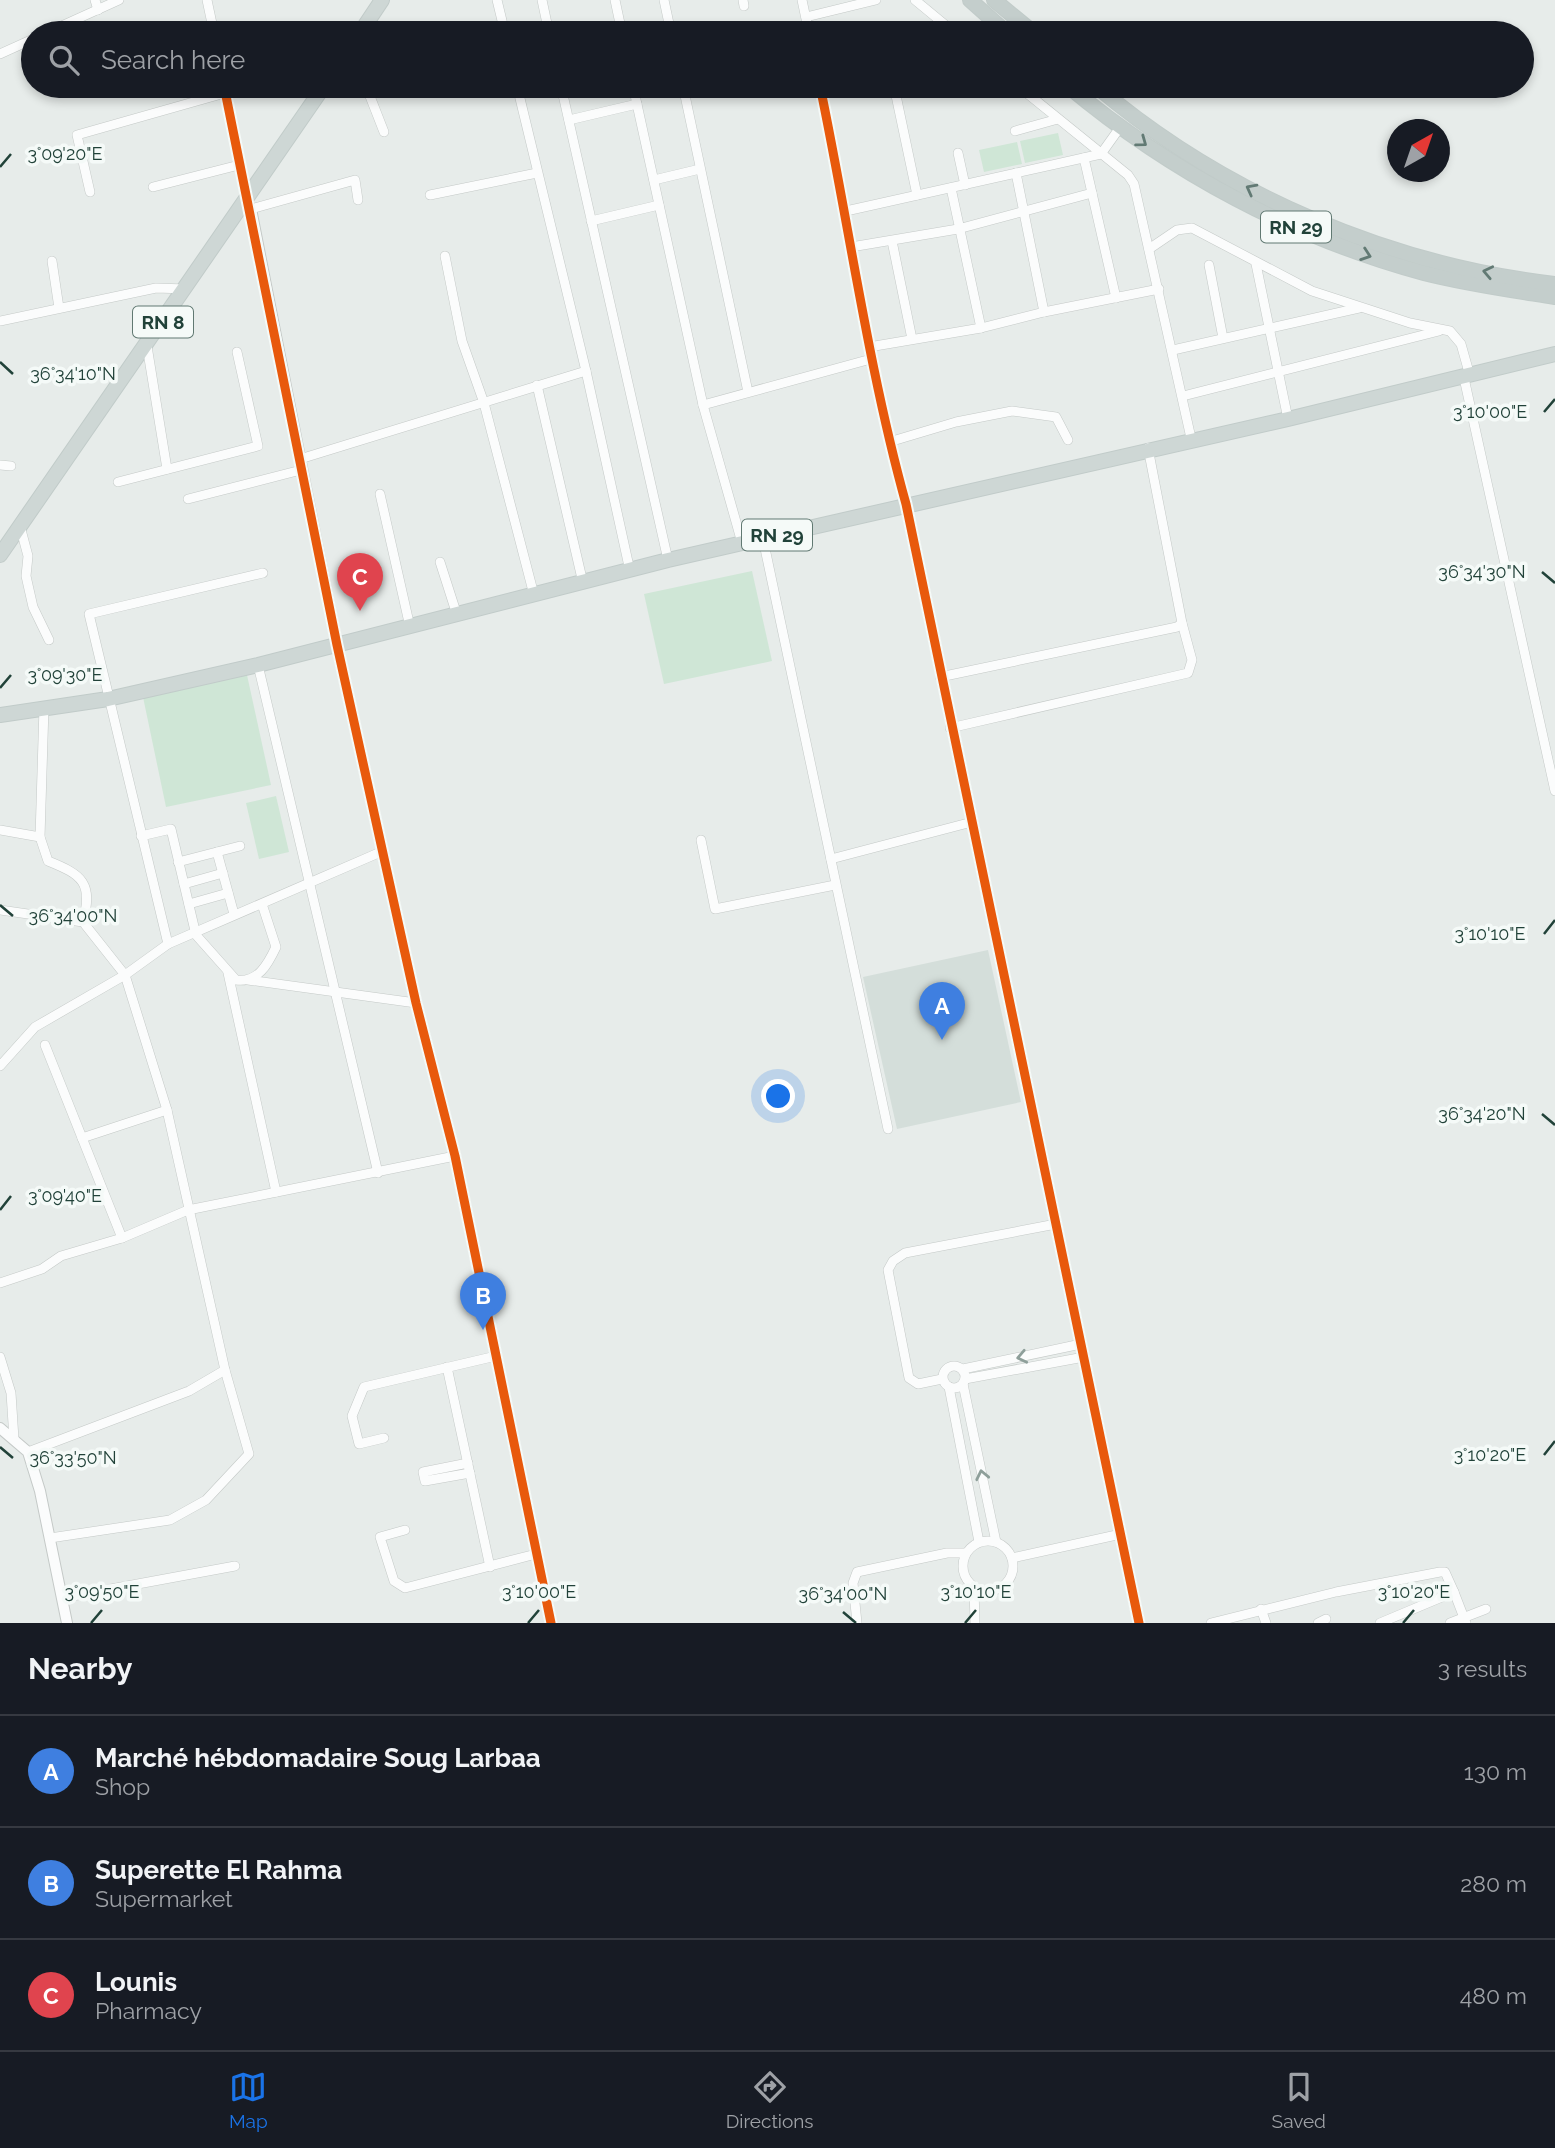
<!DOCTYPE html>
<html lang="en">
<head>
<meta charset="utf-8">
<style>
  :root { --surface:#171b24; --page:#20242c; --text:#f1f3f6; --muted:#9ea1a6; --line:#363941; --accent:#1a73e8 }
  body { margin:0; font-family:Raleway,sans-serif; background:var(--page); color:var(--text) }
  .compass { position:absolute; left:1387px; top:119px; width:63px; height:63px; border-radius:50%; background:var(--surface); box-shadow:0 4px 10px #0003; rotate:40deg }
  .you { position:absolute; left:779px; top:1097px; width:24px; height:24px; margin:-18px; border:5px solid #fff; border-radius:50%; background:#1a73e8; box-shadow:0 0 0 10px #1a73e833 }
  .badge { display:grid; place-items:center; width:46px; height:46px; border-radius:50%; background:var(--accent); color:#fff; font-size:23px; font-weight:700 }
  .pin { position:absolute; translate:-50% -58px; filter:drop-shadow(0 2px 4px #0008) }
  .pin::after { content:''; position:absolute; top:37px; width:24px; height:21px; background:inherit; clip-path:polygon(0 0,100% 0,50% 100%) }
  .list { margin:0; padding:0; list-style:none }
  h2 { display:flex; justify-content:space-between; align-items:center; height:91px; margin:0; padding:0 28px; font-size:30px }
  h2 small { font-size:23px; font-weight:400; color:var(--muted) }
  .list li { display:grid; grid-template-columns:46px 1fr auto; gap:21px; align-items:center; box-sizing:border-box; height:112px; padding:0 28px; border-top:2px solid var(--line) }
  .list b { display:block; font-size:26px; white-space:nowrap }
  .list p { margin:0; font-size:23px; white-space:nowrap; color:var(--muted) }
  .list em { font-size:23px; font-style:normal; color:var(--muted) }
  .icon { flex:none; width:38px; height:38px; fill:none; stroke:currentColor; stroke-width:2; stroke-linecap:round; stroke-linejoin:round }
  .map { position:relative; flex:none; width:1555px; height:1623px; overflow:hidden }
  .search { position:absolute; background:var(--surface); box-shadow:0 4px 10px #0003; left:21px; right:21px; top:21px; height:77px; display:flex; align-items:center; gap:18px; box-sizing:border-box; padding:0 24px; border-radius:38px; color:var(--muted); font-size:26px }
  .sheet { height:427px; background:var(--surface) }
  nav { display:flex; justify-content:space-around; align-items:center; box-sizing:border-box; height:98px; border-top:2px solid var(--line); background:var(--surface); font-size:19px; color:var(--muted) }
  nav a { display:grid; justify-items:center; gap:4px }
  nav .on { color:var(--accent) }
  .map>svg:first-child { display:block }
  .built { fill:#d4deda }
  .green { fill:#cfe6d6 }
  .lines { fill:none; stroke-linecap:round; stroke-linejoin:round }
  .minor-casing { stroke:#c4c9c7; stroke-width:10 }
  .tertiary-casing { stroke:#c4c9c7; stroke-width:12 }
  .primary-casing { stroke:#c1cbc9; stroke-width:16 }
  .trunk-casing { stroke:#c1cbc9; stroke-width:16 }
  .minor { stroke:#fbfcfc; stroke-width:9 }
  .tertiary { stroke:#fbfcfc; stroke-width:10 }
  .primary { stroke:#ced7d5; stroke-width:14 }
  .trunk { stroke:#c4cecc; stroke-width:14 }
  .cycleway-casing { stroke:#f5faf8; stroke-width:13 }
  .cycleway { stroke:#e8590c; stroke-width:9 }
  .oneway { stroke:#627a74 }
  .oneway2 { stroke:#8e9f9a }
  .ticks { fill:none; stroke:#214239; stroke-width:2.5 }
  .labels { text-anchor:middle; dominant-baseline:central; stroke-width:7; stroke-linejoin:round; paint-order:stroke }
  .shield { fill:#f5faf8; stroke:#617972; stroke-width:2 }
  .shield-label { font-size:19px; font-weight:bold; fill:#214239 }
  .ticks-label { font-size:18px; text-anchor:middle; fill:#214239; stroke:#f5faf8; stroke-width:7; stroke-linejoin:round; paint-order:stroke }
</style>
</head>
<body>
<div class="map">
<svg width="1555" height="1623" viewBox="0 0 1555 1623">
  <rect width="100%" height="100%" fill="#e7ecea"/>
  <polygon class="built" points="988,950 1021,1102 897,1129 863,977"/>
  <g class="green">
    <polygon points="1058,133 1063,155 1025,163 1020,141"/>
    <polygon points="1017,142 1022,164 984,172 979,150"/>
    <polygon points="752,571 772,661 664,684 644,594"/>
    <polygon points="247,675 271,785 166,807 143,697"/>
    <polygon points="276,796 289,852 259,859 246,803"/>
  </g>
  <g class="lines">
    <g class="minor-casing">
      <g id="minor">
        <polyline points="95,0 98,10"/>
        <polyline points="207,0 214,33"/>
        <polyline points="497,0 505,33"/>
        <polyline points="542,0 549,33"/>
        <polyline points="615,0 622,33"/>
        <polyline points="664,0 671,33"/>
        <polyline points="743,0 744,6"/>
        <polyline points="802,0 809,33"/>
        <polyline points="915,0 955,33"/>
        <polyline points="806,17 876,0"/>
        <polyline points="46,33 119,0"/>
        <polyline points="0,54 33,39"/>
        <polyline points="224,86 246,198"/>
        <polyline points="366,86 384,132"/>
        <polyline points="517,86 586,371 630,571"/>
        <polyline points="561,86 668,560"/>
        <polyline points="633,86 703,405 742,543"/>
        <polyline points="683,86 748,392"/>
        <path d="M820,86C849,225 868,367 906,504"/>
        <polyline points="894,86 917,195"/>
        <polyline points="1018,86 1128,175 1134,184 1191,438"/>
        <polyline points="569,120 637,104"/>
        <polyline points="1015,131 1058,119"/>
        <polyline points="958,153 965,185"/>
        <polyline points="1084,158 1116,298"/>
        <polyline points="1016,173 1044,312"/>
        <polyline points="654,180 700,169"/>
        <polyline points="153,187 239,165"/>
        <polyline points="951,188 981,328"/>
        <polyline points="90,192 77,135 225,93"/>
        <polyline points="430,195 537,173"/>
        <polyline points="251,209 355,180 358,200"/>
        <polyline points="846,211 1101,154 1121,126"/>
        <polyline points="591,221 659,205"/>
        <polyline points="892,241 912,339"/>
        <polyline points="851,247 958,229 1092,193"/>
        <polyline points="1149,249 1177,230 1192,228 1312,291 1410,323 1450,331 1461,344 1470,376"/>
        <polyline points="445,256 462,341 484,403 534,595"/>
        <polyline points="52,261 59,308"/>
        <polyline points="1256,264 1288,419"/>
        <polyline points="1209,265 1223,338"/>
        <polyline points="0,321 156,288 186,289"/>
        <polyline points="147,346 167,469"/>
        <polyline points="869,347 981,328 1044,312 1159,289"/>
        <polyline points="1173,350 1359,308"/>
        <polyline points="1464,378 1555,791"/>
        <polyline points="537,385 583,583"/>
        <polyline points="1183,396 1439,331"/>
        <polyline points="703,405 871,359"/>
        <polyline points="889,442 956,422 1012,411 1056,417 1068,440"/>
        <polyline points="300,459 586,371"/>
        <polyline points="0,465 11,466"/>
        <polyline points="118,482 258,446 237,352"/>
        <polyline points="380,494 410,627"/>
        <polyline points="188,499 301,470"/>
        <polyline points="20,526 28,556 26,576 33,607 49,640"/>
        <polyline points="763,539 888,1129"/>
        <polyline points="440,562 457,615"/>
        <polyline points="258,665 378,1173"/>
        <polyline points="940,677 1177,627 1182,623 1148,448"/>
        <path d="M44,707L40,837L48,861C83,875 93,883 83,922"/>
        <polyline points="950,728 1188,673 1192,660 1182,623"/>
        <polyline points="0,830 40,837"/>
        <path d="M141,836L171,829L196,935L236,980C258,983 268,964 276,947L262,904"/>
        <polyline points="701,840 715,909 835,885"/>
        <polyline points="217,852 234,914"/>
        <polyline points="831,859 972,822"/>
        <polyline points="178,862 240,846"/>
        <polyline points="184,884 223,873"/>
        <polyline points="189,904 228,893"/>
        <polyline points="0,910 83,922 125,975 167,1110 225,1370 249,1454 206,1500 170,1520 50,1538"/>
        <polyline points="168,944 89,614 263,573"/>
        <polyline points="228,973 276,1192"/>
        <polyline points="248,980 416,1003"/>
        <polyline points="45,1045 122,1238"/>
        <polyline points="0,1066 35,1027 125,975 168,944 383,851"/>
        <polyline points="82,1138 167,1110"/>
        <polyline points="0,1283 42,1269 61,1256 122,1238 188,1210 455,1156"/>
        <polyline points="0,1357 11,1393 14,1439"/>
        <circle cx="954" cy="1377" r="11"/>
        <polyline points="447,1367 490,1567"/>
        <polyline points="963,1369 1081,1344"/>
        <polyline points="942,1379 918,1384 909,1378 888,1270 893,1261 905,1253 1056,1224"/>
        <polyline points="965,1379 1084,1357"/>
        <polyline points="963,1384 996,1542"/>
        <polyline points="949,1387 979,1542"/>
        <polyline points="384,1438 359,1444 352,1416 364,1387 496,1356"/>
        <polyline points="28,1452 189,1391 225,1370"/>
        <polyline points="468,1463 423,1472 425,1481 470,1473"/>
        <polyline points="405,1530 380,1537 394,1581 405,1588 536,1554"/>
        <circle cx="988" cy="1566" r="25"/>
        <polyline points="1012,1558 1121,1534"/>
        <polyline points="974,1588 975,1623"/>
        <polyline points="62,1598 235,1566"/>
        <polyline points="1261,1609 1266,1623"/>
        <polyline points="857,1623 853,1583 857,1572 947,1553 966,1553"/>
        <polyline points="1211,1623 1336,1592 1440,1572 1445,1572 1454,1592"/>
        <polyline points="1318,1623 1326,1619"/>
        <polyline points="1380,1623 1454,1592 1466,1623"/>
        <polyline points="1450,1623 1486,1609"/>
      </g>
    </g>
    <g class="tertiary-casing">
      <g id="tertiary">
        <polyline points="246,200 251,209 337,645 416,1003 455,1156 551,1623"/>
        <polyline points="906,504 1139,1623"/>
        <polyline points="0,1428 28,1452 40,1491 67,1623"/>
      </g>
    </g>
    <g class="primary-casing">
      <g id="primary">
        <polyline points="360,33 382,0"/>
        <polyline points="0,555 324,86"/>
        <polyline points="0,715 108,699 258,665 668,560 1288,419 1555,354"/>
      </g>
    </g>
    <g class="trunk-casing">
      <g id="trunk">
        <polyline points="970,0 1007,33"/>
        <polyline points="994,0 1034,33"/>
        <path d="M1068,86C1171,172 1294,238 1424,273C1467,284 1511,290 1555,297"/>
        <path d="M1096,86C1223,194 1389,265 1555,284"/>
      </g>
    </g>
    <use href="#minor" class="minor"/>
    <use href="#tertiary" class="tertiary"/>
    <use href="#primary" class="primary"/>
    <use href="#trunk" class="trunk"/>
    <g class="cycleway-casing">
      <g id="cycleway">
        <polyline points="224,86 337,645 416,1003 455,1156 551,1623"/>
        <path d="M820,86C849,225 868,367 906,504L1139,1623"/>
      </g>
    </g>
    <use href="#cycleway" class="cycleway"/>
  </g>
  <defs><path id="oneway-chevron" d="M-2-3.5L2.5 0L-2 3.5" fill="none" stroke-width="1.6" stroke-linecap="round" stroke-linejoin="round" transform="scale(1.75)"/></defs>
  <g class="oneway">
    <use href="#oneway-chevron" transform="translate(1142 142) rotate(36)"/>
    <use href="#oneway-chevron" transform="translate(1251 189) rotate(-152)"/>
    <use href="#oneway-chevron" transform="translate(1366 255) rotate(19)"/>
    <use href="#oneway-chevron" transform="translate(1488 272) rotate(-168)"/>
  </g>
  <g class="oneway2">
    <use href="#oneway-chevron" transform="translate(1022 1357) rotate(168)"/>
    <use href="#oneway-chevron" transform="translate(982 1475) rotate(-102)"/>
  </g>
  <path class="ticks" d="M0,167L11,154M0,362L13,374M1544,412L1555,399M1542,572L1555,583M0,688L11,675M0,905L13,916M1544,934L1555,920M1542,1114L1555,1125M0,1210L11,1196M0,1447L13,1458M1544,1455L1555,1441M843,1612L856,1623M91,1623L102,1610M528,1623L539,1610M965,1623L976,1610M1403,1623L1414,1610"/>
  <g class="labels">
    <g class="shield">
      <rect x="1261" y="211.5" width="70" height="31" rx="5"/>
      <rect x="133" y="306.5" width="60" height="31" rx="5"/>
      <rect x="742" y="519.5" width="70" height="31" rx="5"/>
    </g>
    <g class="shield-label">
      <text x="1296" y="227">RN 29</text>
      <text x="163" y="322">RN 8</text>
      <text x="777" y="535">RN 29</text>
    </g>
  </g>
  <g class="ticks-label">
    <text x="65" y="160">3°09'20"E</text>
    <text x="73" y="380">36°34'10"N</text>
    <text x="1490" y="418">3°10'00"E</text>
    <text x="1482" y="578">36°34'30"N</text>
    <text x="65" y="681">3°09'30"E</text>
    <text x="73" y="922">36°34'00"N</text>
    <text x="1490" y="940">3°10'10"E</text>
    <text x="1482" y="1120">36°34'20"N</text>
    <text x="65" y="1202">3°09'40"E</text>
    <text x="1490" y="1461">3°10'20"E</text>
    <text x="73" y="1464">36°33'50"N</text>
    <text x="102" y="1598">3°09'50"E</text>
    <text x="539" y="1598">3°10'00"E</text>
    <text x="976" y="1598">3°10'10"E</text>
    <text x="1414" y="1598">3°10'20"E</text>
    <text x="843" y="1600">36°34'00"N</text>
  </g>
</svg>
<svg class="compass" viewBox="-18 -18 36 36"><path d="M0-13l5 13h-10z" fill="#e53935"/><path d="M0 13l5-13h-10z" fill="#9ea1a6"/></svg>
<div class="you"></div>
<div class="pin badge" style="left:942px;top:1040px;background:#3f7fe0">A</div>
<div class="pin badge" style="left:483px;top:1330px;background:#3f7fe0">B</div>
<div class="pin badge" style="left:360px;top:611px;background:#e0444e">C</div>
<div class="search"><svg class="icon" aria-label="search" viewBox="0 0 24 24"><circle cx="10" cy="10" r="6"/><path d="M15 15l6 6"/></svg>Search here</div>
</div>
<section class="sheet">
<h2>Nearby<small>3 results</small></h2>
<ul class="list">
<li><span class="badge" style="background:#3f7fe0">A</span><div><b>Marché hébdomadaire Soug Larbaa</b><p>Shop</p></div><em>130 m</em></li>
<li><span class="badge" style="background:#3f7fe0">B</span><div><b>Superette El Rahma</b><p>Supermarket</p></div><em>280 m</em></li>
<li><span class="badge" style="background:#e0444e">C</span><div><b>Lounis</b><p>Pharmacy</p></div><em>480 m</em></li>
</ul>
</section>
<nav>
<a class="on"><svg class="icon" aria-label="map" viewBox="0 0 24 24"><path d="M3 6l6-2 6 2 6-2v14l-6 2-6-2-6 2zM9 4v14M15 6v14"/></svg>Map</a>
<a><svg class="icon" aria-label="directions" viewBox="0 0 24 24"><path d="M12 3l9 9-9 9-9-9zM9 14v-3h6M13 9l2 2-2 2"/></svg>Directions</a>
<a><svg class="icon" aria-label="saved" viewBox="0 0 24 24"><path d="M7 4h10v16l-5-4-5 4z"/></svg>Saved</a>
</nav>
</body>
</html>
